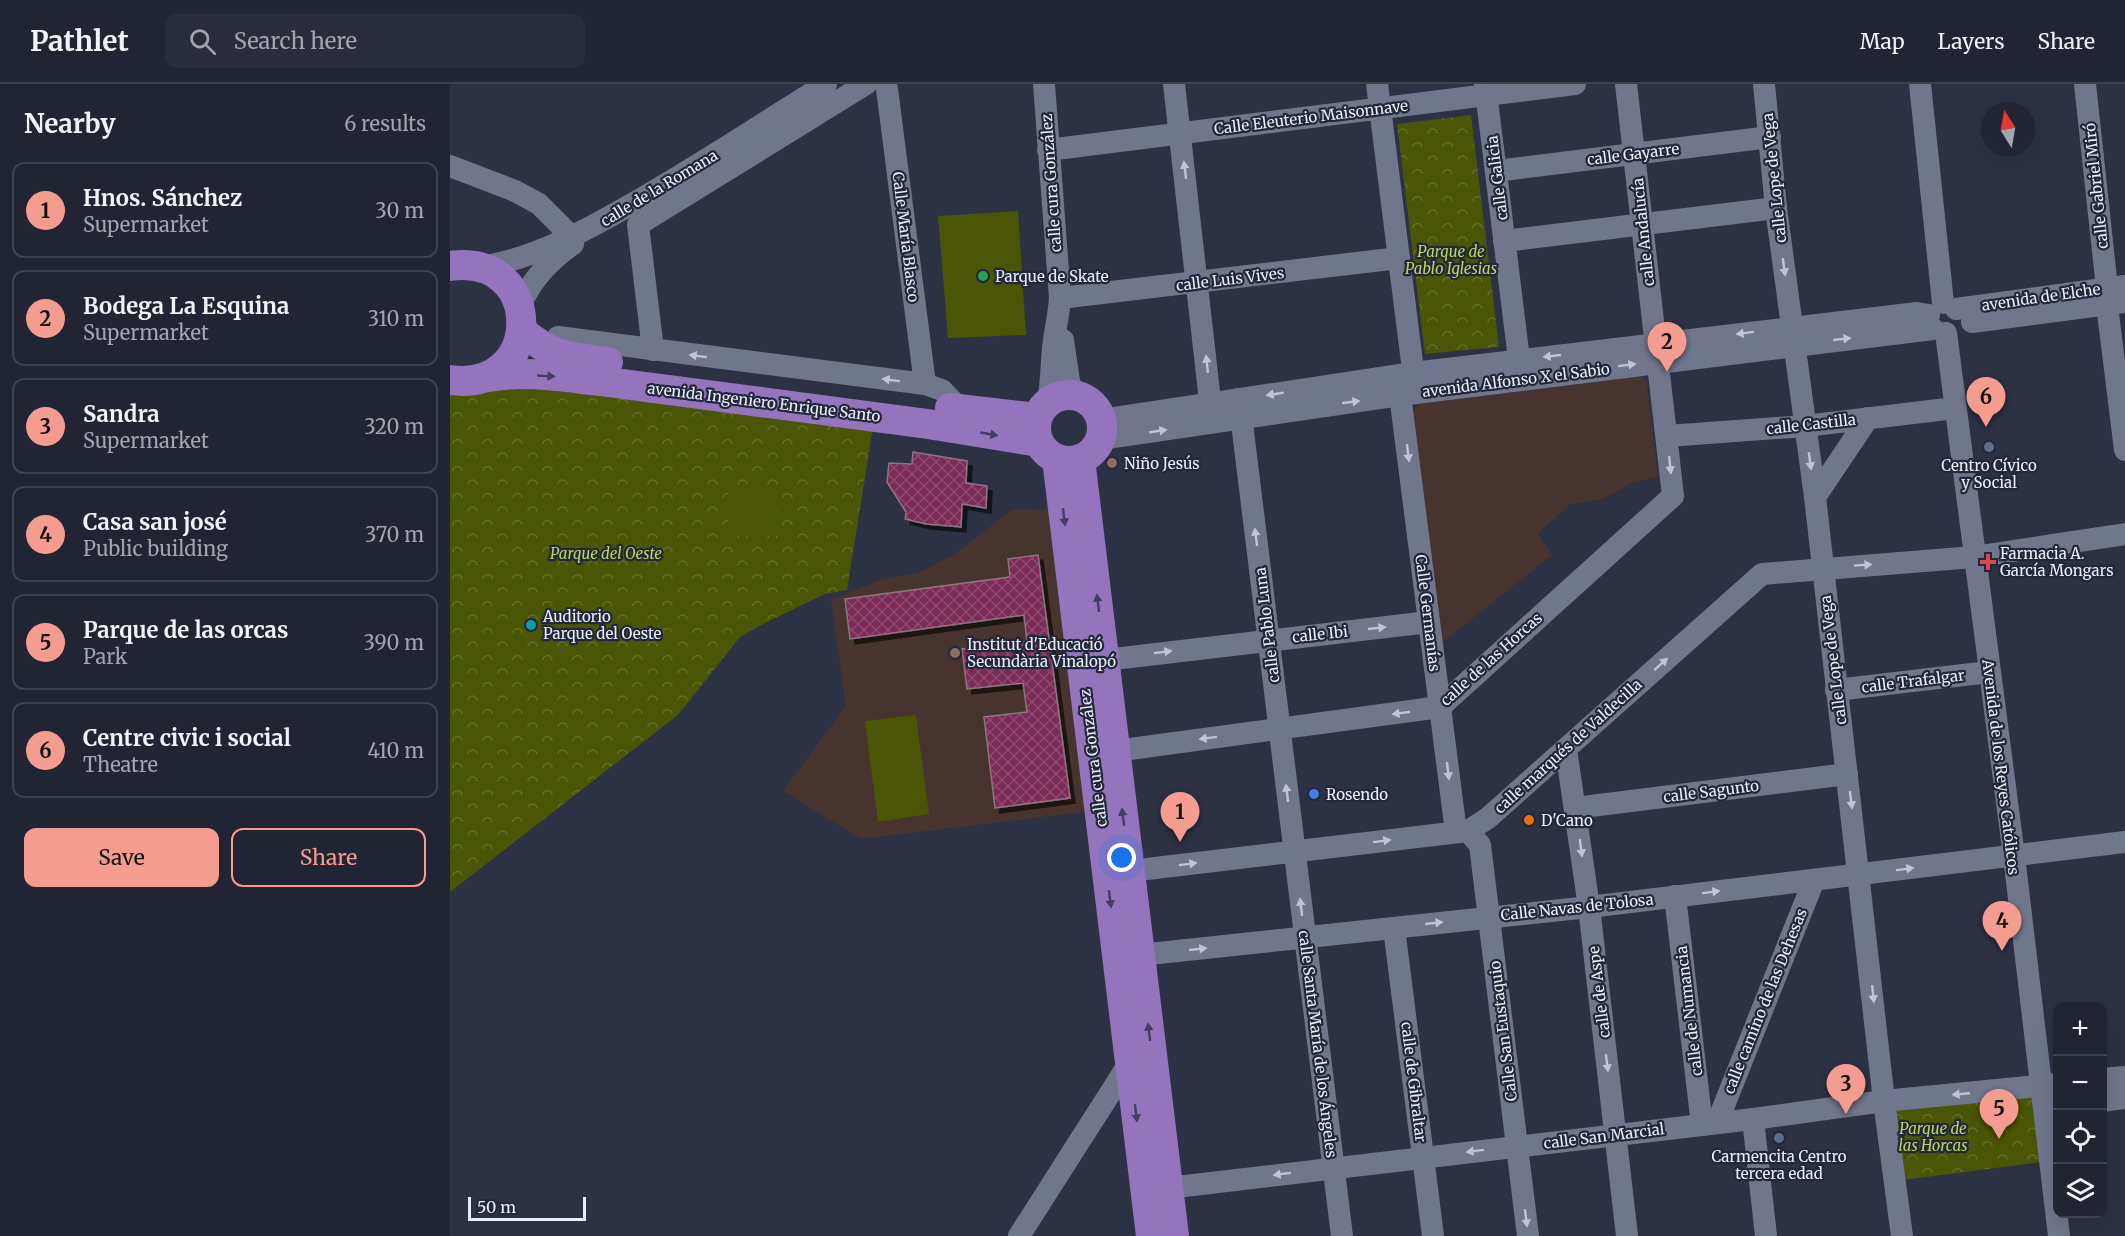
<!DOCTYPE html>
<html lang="en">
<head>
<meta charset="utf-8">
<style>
  :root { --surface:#212533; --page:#292d3b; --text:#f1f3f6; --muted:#a2a5ac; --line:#3e424e; --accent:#f59c91 }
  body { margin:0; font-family:Merriweather,serif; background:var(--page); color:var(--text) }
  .controls { position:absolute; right:18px; bottom:18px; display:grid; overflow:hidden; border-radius:12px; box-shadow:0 6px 24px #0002 }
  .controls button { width:54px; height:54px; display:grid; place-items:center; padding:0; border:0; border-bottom:2px solid var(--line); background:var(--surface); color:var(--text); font:30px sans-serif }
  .compass { position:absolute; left:1531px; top:18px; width:54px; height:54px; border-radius:50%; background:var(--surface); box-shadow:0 6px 24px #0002; rotate:349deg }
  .scale { position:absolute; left:18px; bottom:15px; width:118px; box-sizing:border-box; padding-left:6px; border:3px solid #ebeffc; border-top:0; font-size:16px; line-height:21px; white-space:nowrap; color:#ebeffc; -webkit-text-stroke:4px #22273a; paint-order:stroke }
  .you { position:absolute; left:672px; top:774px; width:21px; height:21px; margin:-15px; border:4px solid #fff; border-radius:50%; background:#1a73e8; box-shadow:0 0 0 9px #1a73e833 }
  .badge { display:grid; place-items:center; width:39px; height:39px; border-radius:50%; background:var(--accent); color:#111; font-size:20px; font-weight:700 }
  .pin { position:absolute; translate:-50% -50px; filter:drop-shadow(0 2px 3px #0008) }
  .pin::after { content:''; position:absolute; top:32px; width:21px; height:18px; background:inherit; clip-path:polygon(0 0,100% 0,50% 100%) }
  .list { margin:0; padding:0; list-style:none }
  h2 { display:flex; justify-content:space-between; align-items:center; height:78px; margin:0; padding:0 24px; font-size:26px }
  h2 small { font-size:20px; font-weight:400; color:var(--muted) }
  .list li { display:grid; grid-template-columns:39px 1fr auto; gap:18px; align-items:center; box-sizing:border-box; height:96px; margin:0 12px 12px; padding:0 12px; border:2px solid var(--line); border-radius:12px }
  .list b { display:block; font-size:22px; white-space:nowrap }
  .list p { margin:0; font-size:20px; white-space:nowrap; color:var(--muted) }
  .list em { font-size:20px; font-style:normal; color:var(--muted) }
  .actions { display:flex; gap:12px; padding:18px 24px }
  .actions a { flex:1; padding:14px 0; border:2px solid var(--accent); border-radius:12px; text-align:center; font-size:21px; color:var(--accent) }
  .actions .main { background:var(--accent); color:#111 }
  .icon { flex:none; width:33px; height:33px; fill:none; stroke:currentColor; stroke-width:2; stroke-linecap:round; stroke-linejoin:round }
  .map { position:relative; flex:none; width:1675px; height:1152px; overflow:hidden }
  header { display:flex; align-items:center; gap:36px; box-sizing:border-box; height:84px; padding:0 30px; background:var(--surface); border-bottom:2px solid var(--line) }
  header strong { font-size:28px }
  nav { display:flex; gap:33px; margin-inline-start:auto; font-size:21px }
  .search { width:420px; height:54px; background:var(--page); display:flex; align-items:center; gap:15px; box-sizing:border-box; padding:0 21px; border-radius:12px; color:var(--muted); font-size:22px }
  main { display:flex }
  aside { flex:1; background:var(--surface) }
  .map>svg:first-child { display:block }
  .education { fill:#47342e }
  .park { fill:url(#park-crowns) }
  .garden { fill:#4a5505 }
  .building { fill:url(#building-cross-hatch); stroke:#8e747f; stroke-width:1.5; filter:url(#shadow) }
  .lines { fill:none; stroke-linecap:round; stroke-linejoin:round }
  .minor { stroke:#70768c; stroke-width:22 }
  .major { stroke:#9474bc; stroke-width:30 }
  .oneway { fill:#c0c5d5 }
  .oneway2 { fill:#443e61 }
  .leisure-dot { fill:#2e9e5b; stroke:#22273a; stroke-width:2 }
  .service-dot { fill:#5c6f8a; stroke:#22273a; stroke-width:2 }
  .education-dot { fill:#8d6e63; stroke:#22273a; stroke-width:2 }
  .health-dot { fill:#e0444e; stroke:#22273a; stroke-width:2 }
  .culture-dot { fill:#0f9aa8; stroke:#22273a; stroke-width:2 }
  .shop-dot { fill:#3f7fe0; stroke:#22273a; stroke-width:2 }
  .food-dot { fill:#e8710a; stroke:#22273a; stroke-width:2 }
  .labels { text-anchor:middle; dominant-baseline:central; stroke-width:4.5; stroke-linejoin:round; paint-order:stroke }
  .street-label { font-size:15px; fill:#ebeffc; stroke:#22273a }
  .park-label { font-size:15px; font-style:italic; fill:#c1d75b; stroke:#22273a }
  .poi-label { font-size:15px; fill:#ebeffc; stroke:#22273a; text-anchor:start }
</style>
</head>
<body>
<header>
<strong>Pathlet</strong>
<div class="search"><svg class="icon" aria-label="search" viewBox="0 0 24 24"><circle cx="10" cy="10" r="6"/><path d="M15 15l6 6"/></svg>Search here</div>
<nav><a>Map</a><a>Layers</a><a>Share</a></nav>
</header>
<main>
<aside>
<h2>Nearby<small>6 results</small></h2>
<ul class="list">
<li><span class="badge">1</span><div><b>Hnos. Sánchez</b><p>Supermarket</p></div><em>30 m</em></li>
<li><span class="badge">2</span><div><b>Bodega La Esquina</b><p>Supermarket</p></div><em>310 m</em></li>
<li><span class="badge">3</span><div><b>Sandra</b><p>Supermarket</p></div><em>320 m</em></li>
<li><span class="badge">4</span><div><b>Casa san josé</b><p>Public building</p></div><em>370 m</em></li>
<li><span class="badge">5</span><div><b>Parque de las orcas</b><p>Park</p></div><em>390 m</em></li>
<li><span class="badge">6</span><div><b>Centre civic i social</b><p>Theatre</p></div><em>410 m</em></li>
</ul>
<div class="actions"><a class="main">Save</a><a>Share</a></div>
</aside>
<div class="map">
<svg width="1675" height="1152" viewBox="0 0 1675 1152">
  <defs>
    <pattern id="park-crowns" width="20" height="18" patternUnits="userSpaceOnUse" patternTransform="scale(1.5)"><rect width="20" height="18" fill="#4a5505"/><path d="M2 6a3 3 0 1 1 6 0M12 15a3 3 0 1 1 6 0" fill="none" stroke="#646e2a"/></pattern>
    <pattern id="building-cross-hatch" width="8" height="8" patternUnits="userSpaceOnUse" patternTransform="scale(1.5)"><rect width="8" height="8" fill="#7b2b56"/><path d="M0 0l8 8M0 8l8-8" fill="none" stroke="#8e4a6f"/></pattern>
    <filter id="shadow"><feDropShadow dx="5" dy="5" stdDeviation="0" flood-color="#0009"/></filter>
  </defs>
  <rect width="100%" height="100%" fill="#2c3144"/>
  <g class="education">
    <polygon points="1190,291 1197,299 1208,393 1184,398 1152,415 1120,420 1088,450 1102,471 992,559 962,328 969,319"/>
    <polygon points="563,425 604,426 641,727 411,755 333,707 396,622 381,516 430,496 470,488 505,470"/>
  </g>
  <g class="park">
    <polygon points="1021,31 1049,263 975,270 947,40"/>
    <polygon points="83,304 423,343 397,506 375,510 313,540 290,553 228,631 0,808 0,309"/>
    <polygon points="1590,1002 1599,1077 1445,1097 1434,1017"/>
  </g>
  <g class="garden">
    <polygon points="568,127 576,251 498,254 488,132"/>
    <polygon points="279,404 326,406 328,452 278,452"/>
    <polygon points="466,631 479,730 428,738 415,637"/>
  </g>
  <g class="building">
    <polygon points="463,368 517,377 516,399 537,402 536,424 512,420 511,443 476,440 455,435 456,428 437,398 439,379 462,380"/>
    <polygon points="588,471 620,714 545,724 534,633 577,628 573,599 517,605 512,565 577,558 574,531 400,555 395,515 560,493 558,475"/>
  </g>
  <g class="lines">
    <g class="minor">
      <path d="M594,0L610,214C609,229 606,242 604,256C601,277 602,297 598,318"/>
      <polyline points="724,0 762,334"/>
      <polyline points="927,0 965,302"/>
      <polyline points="1035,0 1071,291"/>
      <polyline points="1314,0 1326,124 1365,413 1434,1017 1452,1152"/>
      <polyline points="1470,0 1493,219"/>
      <polyline points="1635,0 1657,204"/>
      <polyline points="437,5 475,300"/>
      <polyline points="598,66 1125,0"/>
      <polyline points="0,82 65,107 89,120 122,153"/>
      <polyline points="1046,87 1320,53"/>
      <polyline points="188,141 416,0"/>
      <polyline points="188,141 203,266"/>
      <polyline points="1054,157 1326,124"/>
      <path d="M31,183C88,174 140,144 189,116C253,79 314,39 376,0"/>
      <polyline points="610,214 949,174"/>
      <polyline points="1657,221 1675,366"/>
      <path d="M70,222C82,195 99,177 123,160"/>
      <polyline points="1506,225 1675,202"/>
      <polyline points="1522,238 1675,218"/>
      <polyline points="1496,249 1564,772 1609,1152"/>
      <polyline points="108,253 475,300 492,306 511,326"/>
      <polyline points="613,256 619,297 624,311"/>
      <polyline points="950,311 1006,748"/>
      <polyline points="789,315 892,1152"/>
      <polyline points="651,336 963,289 1467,229 1479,231"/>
      <polyline points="1217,352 1355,342 1505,324"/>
      <polyline points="650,355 950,311 1483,245"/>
      <polyline points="1365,413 1418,334"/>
      <polyline points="655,576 979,538"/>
      <polyline points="1386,606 1539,588"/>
      <polyline points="1116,665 1139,823 1177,1152"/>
      <polyline points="665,667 990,623 1223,412 1176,0"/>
      <polyline points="1125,724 1397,690"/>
      <polyline points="1018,747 1030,761 1078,1152"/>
      <polyline points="680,787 1018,747 1038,734 1312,490 1524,473 1675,450"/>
      <polyline points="1225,812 1252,1041"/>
      <polyline points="944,844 983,1152"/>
      <polyline points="690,871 1139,823 1675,758"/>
      <polyline points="1652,995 1675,993"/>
      <polyline points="1652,1017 1675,1014"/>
      <polyline points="1303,1035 1316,1152"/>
      <polyline points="1267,1039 1364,796"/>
      <polyline points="718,1104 1303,1035 1434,1017 1608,1000"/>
      <polyline points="569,1152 680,978"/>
    </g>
    <g class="major">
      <path d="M0,182C95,168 95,309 0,296"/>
      <path d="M72,247C104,274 118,273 158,278"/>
      <path d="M38,293C74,286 113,293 150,297L478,340L589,358"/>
      <circle cx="619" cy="344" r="33"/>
      <polyline points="500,324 587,334"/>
      <polyline points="607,375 701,1152"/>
      <polyline points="630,375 724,1152"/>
    </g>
  </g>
  <defs><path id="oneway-solid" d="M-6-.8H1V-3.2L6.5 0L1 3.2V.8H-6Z" transform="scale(1.5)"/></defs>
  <g class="oneway">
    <use href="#oneway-solid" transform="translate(735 86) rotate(-97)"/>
    <use href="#oneway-solid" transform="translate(1334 183) rotate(82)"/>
    <use href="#oneway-solid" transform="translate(1295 249) rotate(173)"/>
    <use href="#oneway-solid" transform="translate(1392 255) rotate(-6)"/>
    <use href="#oneway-solid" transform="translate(248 272) rotate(-173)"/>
    <use href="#oneway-solid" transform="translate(1102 272) rotate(174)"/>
    <use href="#oneway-solid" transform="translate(757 280) rotate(-96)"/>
    <use href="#oneway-solid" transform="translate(1177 281) rotate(-7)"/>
    <use href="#oneway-solid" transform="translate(441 296) rotate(-173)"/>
    <use href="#oneway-solid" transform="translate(825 310) rotate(171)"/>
    <use href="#oneway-solid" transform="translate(901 318) rotate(-8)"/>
    <use href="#oneway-solid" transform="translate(708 347) rotate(-9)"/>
    <use href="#oneway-solid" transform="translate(958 369) rotate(83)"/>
    <use href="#oneway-solid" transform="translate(1360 377) rotate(82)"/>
    <use href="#oneway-solid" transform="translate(1220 381) rotate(84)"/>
    <use href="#oneway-solid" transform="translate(806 453) rotate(-97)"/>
    <use href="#oneway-solid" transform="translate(1413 481) rotate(-4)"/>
    <use href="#oneway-solid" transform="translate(927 544) rotate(-6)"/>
    <use href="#oneway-solid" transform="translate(713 568) rotate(-7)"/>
    <use href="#oneway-solid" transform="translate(1211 580) rotate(-42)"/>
    <use href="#oneway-solid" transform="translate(951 629) rotate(173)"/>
    <use href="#oneway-solid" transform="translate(758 654) rotate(173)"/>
    <use href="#oneway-solid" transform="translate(998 687) rotate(83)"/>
    <use href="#oneway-solid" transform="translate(837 709) rotate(-97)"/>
    <use href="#oneway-solid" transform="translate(1401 716) rotate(83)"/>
    <use href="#oneway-solid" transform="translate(932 757) rotate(-7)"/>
    <use href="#oneway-solid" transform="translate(1131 764) rotate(82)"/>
    <use href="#oneway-solid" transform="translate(738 780) rotate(-7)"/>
    <use href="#oneway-solid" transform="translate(1455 785) rotate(-7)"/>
    <use href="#oneway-solid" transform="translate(1261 808) rotate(-7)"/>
    <use href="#oneway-solid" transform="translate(851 823) rotate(-97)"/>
    <use href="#oneway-solid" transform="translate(984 839) rotate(-6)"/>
    <use href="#oneway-solid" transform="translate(748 865) rotate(-6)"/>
    <use href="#oneway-solid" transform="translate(1423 910) rotate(84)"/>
    <use href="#oneway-solid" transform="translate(1157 979) rotate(83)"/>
    <use href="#oneway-solid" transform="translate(1511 1010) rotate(175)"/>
    <use href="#oneway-solid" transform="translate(1025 1067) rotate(173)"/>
    <use href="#oneway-solid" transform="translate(832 1090) rotate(173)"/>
    <use href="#oneway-solid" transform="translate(1076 1134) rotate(83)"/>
  </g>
  <g class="oneway2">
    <use href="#oneway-solid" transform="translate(96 292) rotate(3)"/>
    <use href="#oneway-solid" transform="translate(539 350) rotate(10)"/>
    <use href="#oneway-solid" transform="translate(614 433) rotate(83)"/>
    <use href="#oneway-solid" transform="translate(648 519) rotate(-97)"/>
    <use href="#oneway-solid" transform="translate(673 733) rotate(-97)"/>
    <use href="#oneway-solid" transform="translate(660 815) rotate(83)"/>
    <use href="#oneway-solid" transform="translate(699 948) rotate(-97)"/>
    <use href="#oneway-solid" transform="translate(686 1029) rotate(83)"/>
  </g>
  <circle class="leisure-dot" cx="533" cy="192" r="6"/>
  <g class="service-dot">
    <circle cx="1539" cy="363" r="6"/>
    <circle cx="1329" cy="1054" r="6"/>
  </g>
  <g class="education-dot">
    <circle cx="662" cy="379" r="6"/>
    <circle cx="505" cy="569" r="6"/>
  </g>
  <path class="health-dot" d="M1535 469h6v6h6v6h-6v6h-6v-6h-6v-6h6z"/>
  <circle class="culture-dot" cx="81" cy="541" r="6"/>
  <circle class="shop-dot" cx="864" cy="710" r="6"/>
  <circle class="food-dot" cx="1079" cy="736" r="6"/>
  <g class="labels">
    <g class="street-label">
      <text transform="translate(861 33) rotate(-7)">Calle Eleuterio Maisonnave</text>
      <text transform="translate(1183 70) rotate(-7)">calle Gayarre</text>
      <text transform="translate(1047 94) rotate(-97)">calle Galicia</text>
      <text transform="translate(1324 94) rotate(-96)">calle Lope de Vega</text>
      <text transform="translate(601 99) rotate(-94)">calle cura González</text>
      <text transform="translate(1646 102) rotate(-96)">calle Gabriel Miró</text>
      <text transform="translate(209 104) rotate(-31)">calle de la Romana</text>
      <text transform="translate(1193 148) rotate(-96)">calle Andalucía</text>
      <text transform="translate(456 153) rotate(83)">Calle María Blasco</text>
      <text transform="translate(780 195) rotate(-7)">calle Luis Vives</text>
      <text transform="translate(1591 213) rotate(-8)">avenida de Elche</text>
      <text transform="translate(1066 296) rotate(-7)">avenida Alfonso X el Sabio</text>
      <text transform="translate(314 318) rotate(7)">avenida Ingeniero Enrique Santo</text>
      <text transform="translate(1361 340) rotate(-6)">calle Castilla</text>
      <text transform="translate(978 529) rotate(83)">Calle Germanías</text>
      <text transform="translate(817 541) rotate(-97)">calle Pablo Luna</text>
      <text transform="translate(870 550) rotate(-6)">calle Ibi</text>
      <text transform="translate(1041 575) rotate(-42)">calle de las Horcas</text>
      <text transform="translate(1383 576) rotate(-97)">calle Lope de Vega</text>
      <text transform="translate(1463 597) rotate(-7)">calle Trafalgar</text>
      <text transform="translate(1118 662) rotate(-42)">calle marqués de Valdecilla</text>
      <text transform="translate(643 674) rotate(-97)">calle cura González</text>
      <text transform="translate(1551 683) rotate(83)">Avenida de los Reyes Católicos</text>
      <text transform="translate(1261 707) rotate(-7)">calle Sagunto</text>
      <text transform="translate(1127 823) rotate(-6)">Calle Navas de Tolosa</text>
      <text transform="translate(1149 908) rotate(-97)">calle de Aspe</text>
      <text transform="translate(1315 917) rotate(-68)">calle camino de las Dehesas</text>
      <text transform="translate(1239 927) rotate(-97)">calle de Numancia</text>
      <text transform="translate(1053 947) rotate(-97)">Calle San Eustaquio</text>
      <text transform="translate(868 960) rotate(83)">calle Santa María de los Ángeles</text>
      <text transform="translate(964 998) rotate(83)">calle de Gibraltar</text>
      <text transform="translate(1154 1052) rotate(-7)">calle San Marcial</text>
    </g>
    <g class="park-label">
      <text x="1001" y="167">Parque de<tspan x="1001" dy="17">Pablo Iglesias</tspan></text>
      <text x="156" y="469">Parque del Oeste</text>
      <text x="1483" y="1044">Parque de<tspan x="1483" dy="17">las Horcas</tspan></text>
    </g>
    <g class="poi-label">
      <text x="545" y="192">Parque de Skate</text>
      <text x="674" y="379">Niño Jesús</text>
      <text x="1539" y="381" text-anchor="middle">Centro Cívico<tspan x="1539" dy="17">y Social</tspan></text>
      <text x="1550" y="469">Farmacia A.<tspan x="1550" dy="17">García Mongars</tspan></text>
      <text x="93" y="532">Auditorio<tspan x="93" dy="17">Parque del Oeste</tspan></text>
      <text x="517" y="560">Institut d'Educació<tspan x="517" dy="17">Secundària Vinalopó</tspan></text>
      <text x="876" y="710">Rosendo</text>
      <text x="1091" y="736">D'Cano</text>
      <text x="1329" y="1072" text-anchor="middle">Carmencita Centro<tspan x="1329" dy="17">tercera edad</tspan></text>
    </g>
  </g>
</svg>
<div class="controls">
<button>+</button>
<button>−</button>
<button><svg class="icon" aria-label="locate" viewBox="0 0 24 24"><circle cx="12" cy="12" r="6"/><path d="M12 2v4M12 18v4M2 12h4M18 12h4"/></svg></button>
<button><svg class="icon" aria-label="layers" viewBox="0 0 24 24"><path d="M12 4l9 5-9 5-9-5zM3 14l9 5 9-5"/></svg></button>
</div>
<svg class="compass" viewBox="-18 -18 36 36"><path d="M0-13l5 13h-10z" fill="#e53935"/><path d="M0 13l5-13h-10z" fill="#a2a5ac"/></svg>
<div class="scale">50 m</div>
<div class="you"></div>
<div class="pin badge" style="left:730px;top:758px">1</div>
<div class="pin badge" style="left:1217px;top:288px">2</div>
<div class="pin badge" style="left:1396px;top:1030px">3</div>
<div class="pin badge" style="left:1552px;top:867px">4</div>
<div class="pin badge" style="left:1549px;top:1055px">5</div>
<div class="pin badge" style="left:1536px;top:343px">6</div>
</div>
</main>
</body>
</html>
